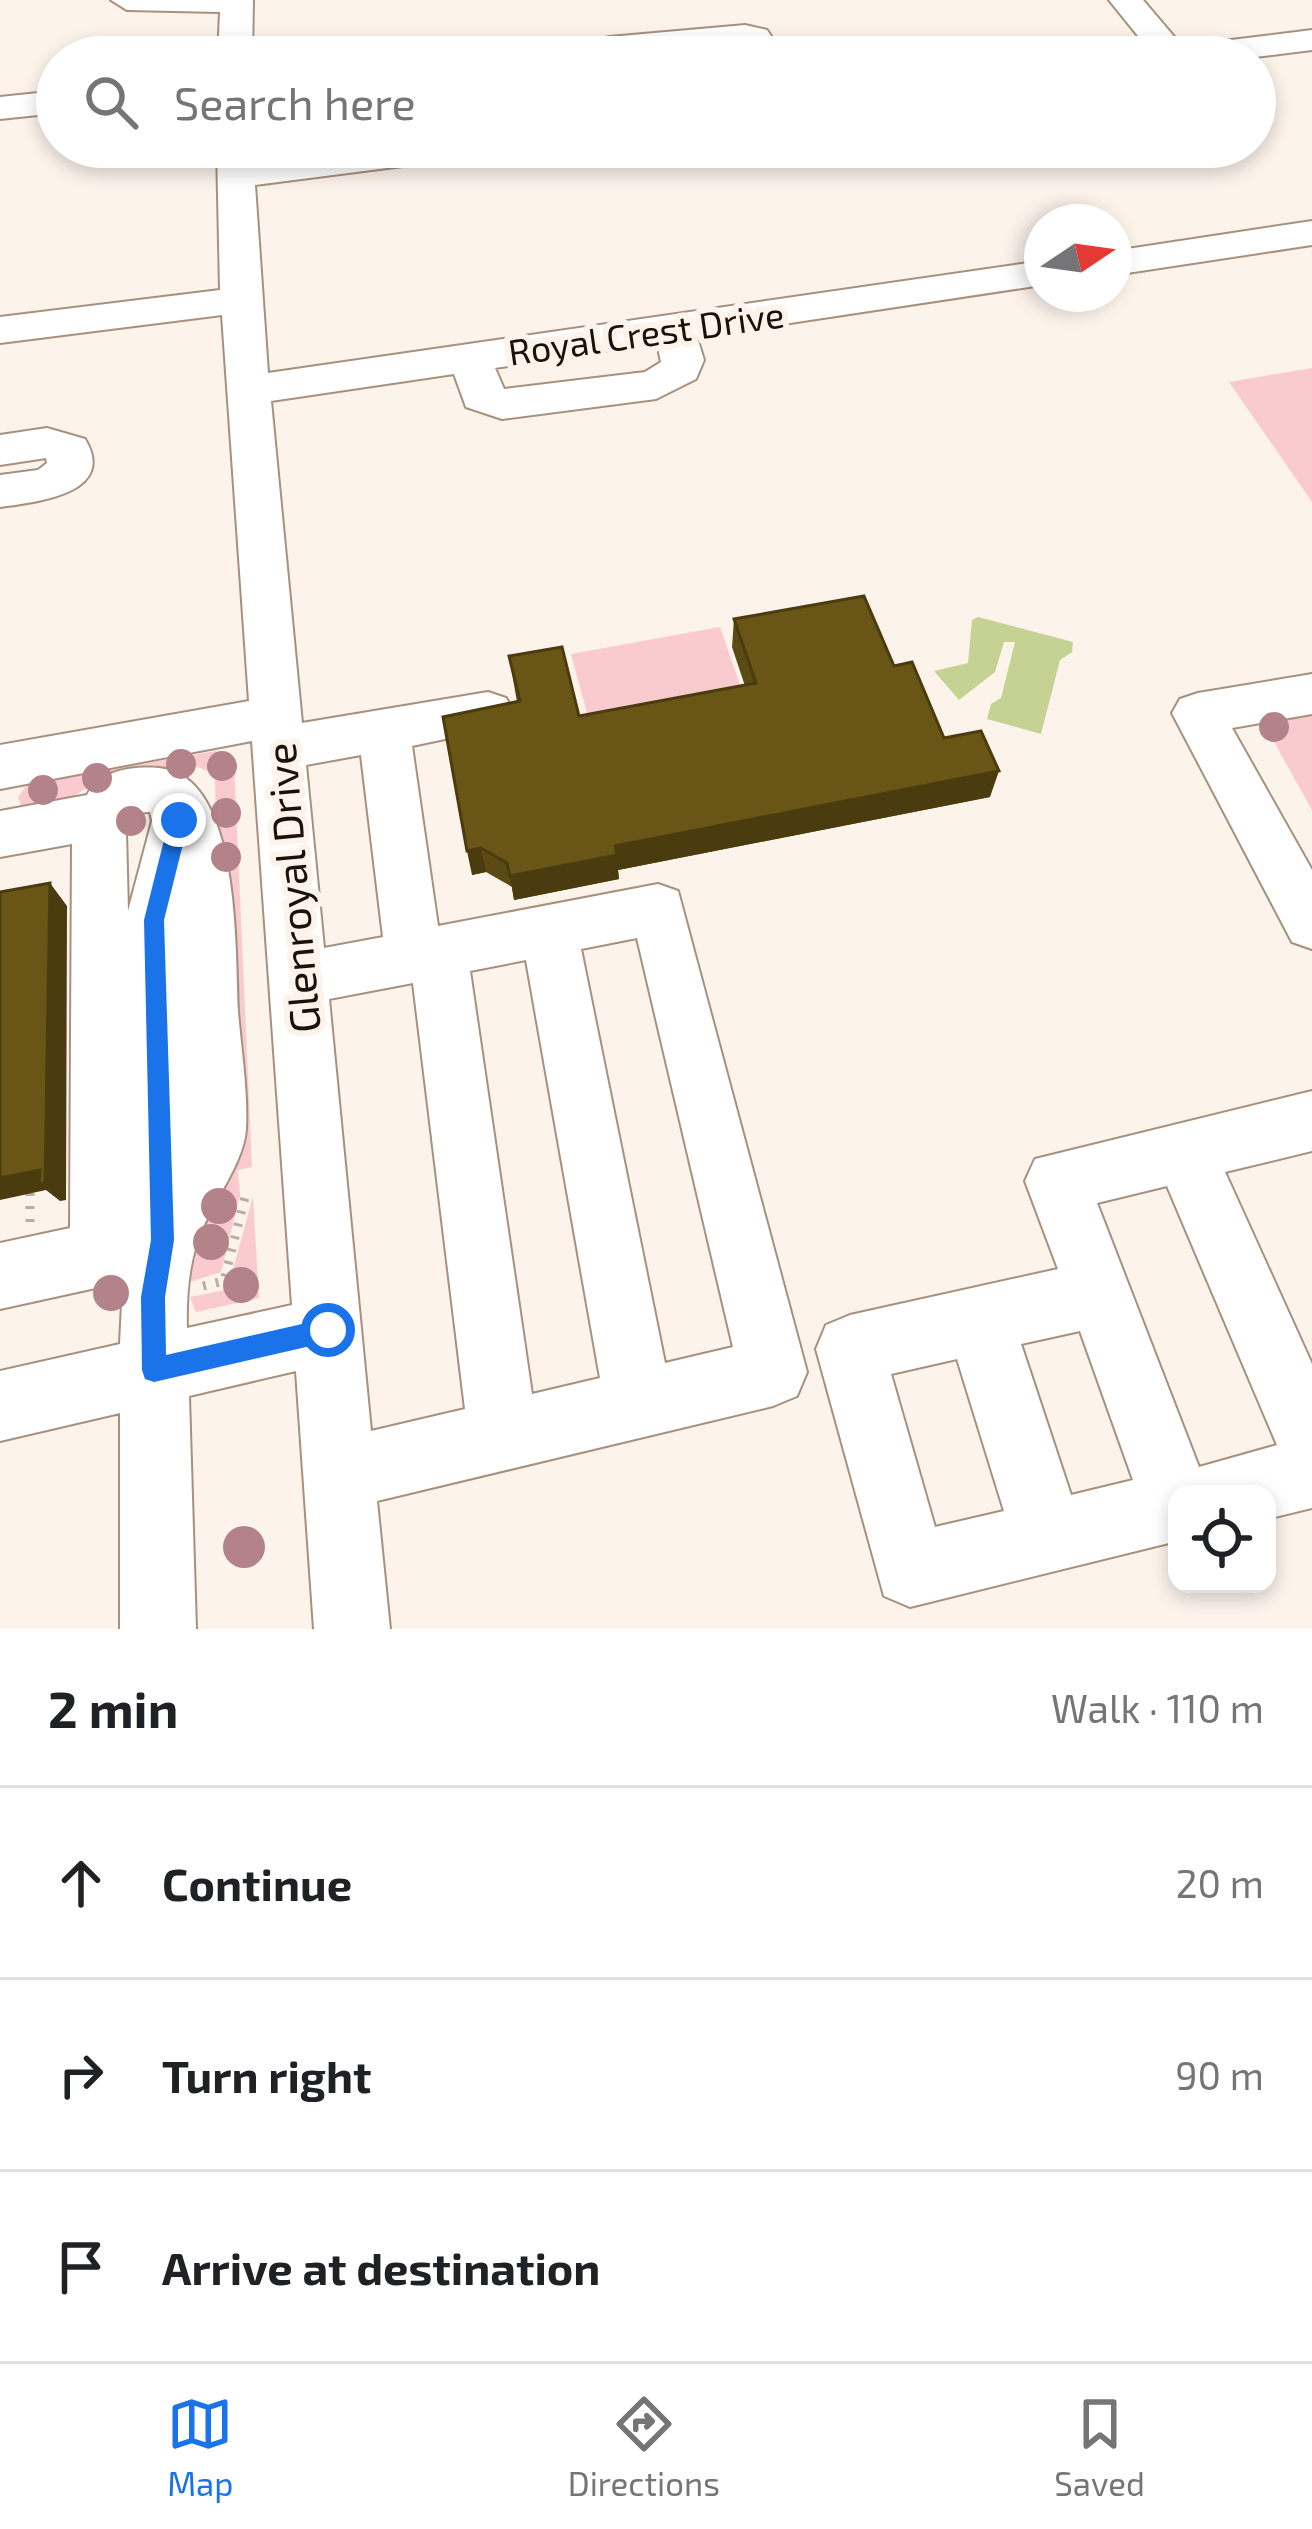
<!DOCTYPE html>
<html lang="en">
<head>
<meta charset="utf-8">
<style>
  :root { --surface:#fff; --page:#f2f2f2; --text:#202124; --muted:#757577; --line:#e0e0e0; --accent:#1a73e8 }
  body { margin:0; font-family:"Exo 2",sans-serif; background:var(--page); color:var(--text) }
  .controls { position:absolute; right:36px; bottom:36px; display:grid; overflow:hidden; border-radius:24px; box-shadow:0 6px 18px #0003 }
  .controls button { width:108px; height:108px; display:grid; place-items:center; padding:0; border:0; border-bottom:3px solid var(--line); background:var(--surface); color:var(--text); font:60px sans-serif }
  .compass { position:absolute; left:1024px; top:204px; width:108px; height:108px; border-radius:50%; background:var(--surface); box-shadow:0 6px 18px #0003; rotate:77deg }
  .stop { position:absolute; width:36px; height:36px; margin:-27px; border:9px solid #1a73e8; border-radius:50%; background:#fff }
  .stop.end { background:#1a73e8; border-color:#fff; box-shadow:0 3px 12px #0008 }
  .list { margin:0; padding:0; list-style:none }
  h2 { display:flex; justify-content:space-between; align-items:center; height:156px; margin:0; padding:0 48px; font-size:51px }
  h2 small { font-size:39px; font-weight:400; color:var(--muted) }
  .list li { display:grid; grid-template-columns:78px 1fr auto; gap:36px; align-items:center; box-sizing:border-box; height:192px; padding:0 48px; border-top:3px solid var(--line) }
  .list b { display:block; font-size:45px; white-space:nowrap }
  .list em { font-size:39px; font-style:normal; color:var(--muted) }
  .icon { flex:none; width:66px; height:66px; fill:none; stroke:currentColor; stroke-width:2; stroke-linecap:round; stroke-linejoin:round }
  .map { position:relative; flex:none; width:1312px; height:1629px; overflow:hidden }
  .search { position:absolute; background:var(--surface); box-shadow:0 6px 18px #0003; left:36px; right:36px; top:36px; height:132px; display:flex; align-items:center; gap:30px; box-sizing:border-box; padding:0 42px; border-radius:66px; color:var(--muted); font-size:45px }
  .sheet { height:732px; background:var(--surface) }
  nav { display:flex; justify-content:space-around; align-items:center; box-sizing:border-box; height:168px; border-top:3px solid var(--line); background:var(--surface); font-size:33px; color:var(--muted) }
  nav a { display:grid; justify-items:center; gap:6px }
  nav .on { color:var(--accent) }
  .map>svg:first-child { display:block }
  .green { fill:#f9cbcf }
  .water { fill:#c5d294 }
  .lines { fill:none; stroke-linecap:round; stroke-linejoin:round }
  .minor-casing { stroke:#a7917e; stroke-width:4 }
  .path { stroke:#b7aea6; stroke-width:9; stroke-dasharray:3 10; stroke-linecap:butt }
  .minor { fill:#fff; fill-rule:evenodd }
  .tree { fill:#b48389 }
  .wall { fill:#5a4a13 }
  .shaded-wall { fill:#4a3c0f }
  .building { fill:#695616; stroke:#4a3c0f; stroke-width:3 }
  .route { fill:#1a73e8 }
  .labels { text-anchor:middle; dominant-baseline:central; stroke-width:12; stroke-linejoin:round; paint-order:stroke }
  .far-street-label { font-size:36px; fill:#19120a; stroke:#fcf3eb }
  .street-label { font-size:42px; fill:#19120a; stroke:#fcf3eb }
</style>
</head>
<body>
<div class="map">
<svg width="1312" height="1629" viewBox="0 0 1312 1629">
  <rect width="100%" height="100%" fill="#fcf3eb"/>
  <g class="green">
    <polygon points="1312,368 1312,502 1229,382"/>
    <polygon points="720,627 745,699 591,728 571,654"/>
    <polygon points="1309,714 1312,716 1312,810 1264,724"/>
    <polygon points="215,751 234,761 252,1167 238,1170 240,1195 221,1272 190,1282 188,1253 219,1029 215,779 212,773 195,766 94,784 67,800 22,808 18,797 27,785"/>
    <polygon points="253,1196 259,1298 196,1312 190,1297 225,1290 229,1284"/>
  </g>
  <polygon class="water" points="978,617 1073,642 1072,652 1060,660 1041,734 987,719 991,704 1001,698 1015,642 1004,642 995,672 959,700 934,671 968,663 972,620"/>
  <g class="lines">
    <g class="minor-casing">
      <g id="minor">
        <polygon points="111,0 253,0 252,57 218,57 220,12 127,10"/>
        <polygon points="1109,0 1143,0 1182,46 1312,30 1312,50 1255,57 1155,57"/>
        <polygon points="745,25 767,30 785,57 751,57 743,45 674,46 617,57 579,57 597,40 609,37"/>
        <polygon points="57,91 57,113 0,119 0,97"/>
        <path d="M217,147H253L254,162L377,147H483L478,155L465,158L255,185L268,373L1042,261V285L697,337L704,360L696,379L656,399L502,419L466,407L454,374L271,401L302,723L488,692L506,698L514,712L506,726L412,746L438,926L658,884L678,891L807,1372L797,1396L773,1406L377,1501L390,1629H314L296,1371L189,1396L196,1629H120V1413L0,1441V1371L120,1344L123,1282L0,1309V1243L70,1228L72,844L0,857V811L87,795C100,770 132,766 159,768C241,775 235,950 238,1011C241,1049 248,1091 246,1129C244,1162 214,1200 202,1230C189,1259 186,1296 187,1328L292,1305L252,741L0,789V745L249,701L222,315L0,343V317L220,290ZM657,343L661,362L645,372L504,389L495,368ZM361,755L383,937L324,948L306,765ZM150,812L152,821L128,911L126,832L133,813ZM637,938L733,1347L665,1363L581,949ZM526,960L600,1378L532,1394L470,971ZM413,983L465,1409L371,1431L329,999Z"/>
        <polygon points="1312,221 1312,245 1114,275 1114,251"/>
        <path d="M47,428L85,439C118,494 36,502 0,507V475L38,470L47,463L46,458L0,465V435Z"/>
        <polygon points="1312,674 1312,714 1232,728 1312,870 1312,949 1292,942 1172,713 1180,699 1198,693"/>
        <path d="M1312,1091V1151L1225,1172L1312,1364V1508L1267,1519V1494H1177V1541L910,1607L884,1596L816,1349L826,1325L850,1315L1058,1269L1025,1181L1035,1159ZM1167,1186L1277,1445L1199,1467L1097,1203ZM1080,1331L1133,1480L1071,1495L1021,1344ZM957,1359L1004,1511L935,1527L891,1374Z"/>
      </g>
    </g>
    <g class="path">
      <polyline points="30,1193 30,1222"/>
      <polyline points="203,1286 224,1281 247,1189"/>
    </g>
    <use href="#minor" class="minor"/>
  </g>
  <g class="tree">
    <circle cx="1274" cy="727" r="15"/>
    <circle cx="181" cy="764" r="15"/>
    <circle cx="222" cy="766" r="15"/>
    <circle cx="97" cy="778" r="15"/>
    <circle cx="43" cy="790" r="15"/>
    <circle cx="226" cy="813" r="15"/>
    <circle cx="131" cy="821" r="15"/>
    <circle cx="226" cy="857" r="15"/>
    <circle cx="219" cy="1206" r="18"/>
    <circle cx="211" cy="1242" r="18"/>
    <circle cx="241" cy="1285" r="18"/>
    <circle cx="111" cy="1293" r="18"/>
    <circle cx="244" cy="1547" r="21"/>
  </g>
  <polygon class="wall" points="734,619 894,666 944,738 990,797 618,870 619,879 514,900 512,887 486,872 472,875 517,702 509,656 579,716 745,686 732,647"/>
  <g class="shaded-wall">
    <polygon points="999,771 990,797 618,870 619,879 514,900 510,876 615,846"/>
    <polygon points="481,848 486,872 472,875 467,851"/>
    <polygon points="50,883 67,906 66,1200 60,1201 46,1190 0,1200 0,1178"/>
  </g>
  <g class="building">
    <polygon points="864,596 894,666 912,662 944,738 981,731 999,771 615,846 617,855 510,876 507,863 481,848 467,851 443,717 520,701 509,656 562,647 579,716 756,683 734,619"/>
    <polygon points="50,883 45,1183 39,1184 40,1170 0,1178 0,892"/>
  </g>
  <polygon class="route" points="179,812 189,820 164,920 174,1240 165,1297 166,1355 328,1318 340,1330 328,1342 154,1382 145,1379 142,1370 141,1297 151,1240 144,920 169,820"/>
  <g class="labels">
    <g class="far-street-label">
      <text transform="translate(646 332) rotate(-8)">Royal Crest Drive</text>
    </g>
    <g class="street-label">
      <text transform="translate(291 888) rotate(-95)">Glenroyal Drive</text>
    </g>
  </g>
</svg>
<div class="controls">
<button><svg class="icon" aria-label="locate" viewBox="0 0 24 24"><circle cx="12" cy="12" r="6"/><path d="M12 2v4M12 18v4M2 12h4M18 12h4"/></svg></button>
</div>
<svg class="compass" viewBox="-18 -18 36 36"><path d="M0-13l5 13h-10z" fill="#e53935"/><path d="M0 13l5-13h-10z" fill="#757577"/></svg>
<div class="stop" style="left:328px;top:1330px"></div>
<div class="stop end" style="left:179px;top:820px"></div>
<div class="search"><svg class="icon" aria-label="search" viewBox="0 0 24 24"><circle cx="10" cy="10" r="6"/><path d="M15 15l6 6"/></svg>Search here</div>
</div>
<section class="sheet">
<h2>2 min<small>Walk · 110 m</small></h2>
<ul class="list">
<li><svg class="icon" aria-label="ahead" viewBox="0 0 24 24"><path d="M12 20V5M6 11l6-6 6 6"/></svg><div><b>Continue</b></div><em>20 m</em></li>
<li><svg class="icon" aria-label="right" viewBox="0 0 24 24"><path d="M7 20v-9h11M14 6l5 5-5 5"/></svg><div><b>Turn right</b></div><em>90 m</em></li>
<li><svg class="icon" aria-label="arrive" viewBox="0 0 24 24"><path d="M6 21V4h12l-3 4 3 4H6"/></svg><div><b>Arrive at destination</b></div></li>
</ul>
</section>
<nav>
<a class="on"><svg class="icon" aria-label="map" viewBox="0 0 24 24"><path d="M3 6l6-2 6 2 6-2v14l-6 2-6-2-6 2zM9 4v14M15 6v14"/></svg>Map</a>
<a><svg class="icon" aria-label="directions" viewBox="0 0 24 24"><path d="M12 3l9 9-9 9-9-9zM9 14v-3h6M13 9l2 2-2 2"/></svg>Directions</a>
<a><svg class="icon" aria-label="saved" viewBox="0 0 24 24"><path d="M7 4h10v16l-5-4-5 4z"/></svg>Saved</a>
</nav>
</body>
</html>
